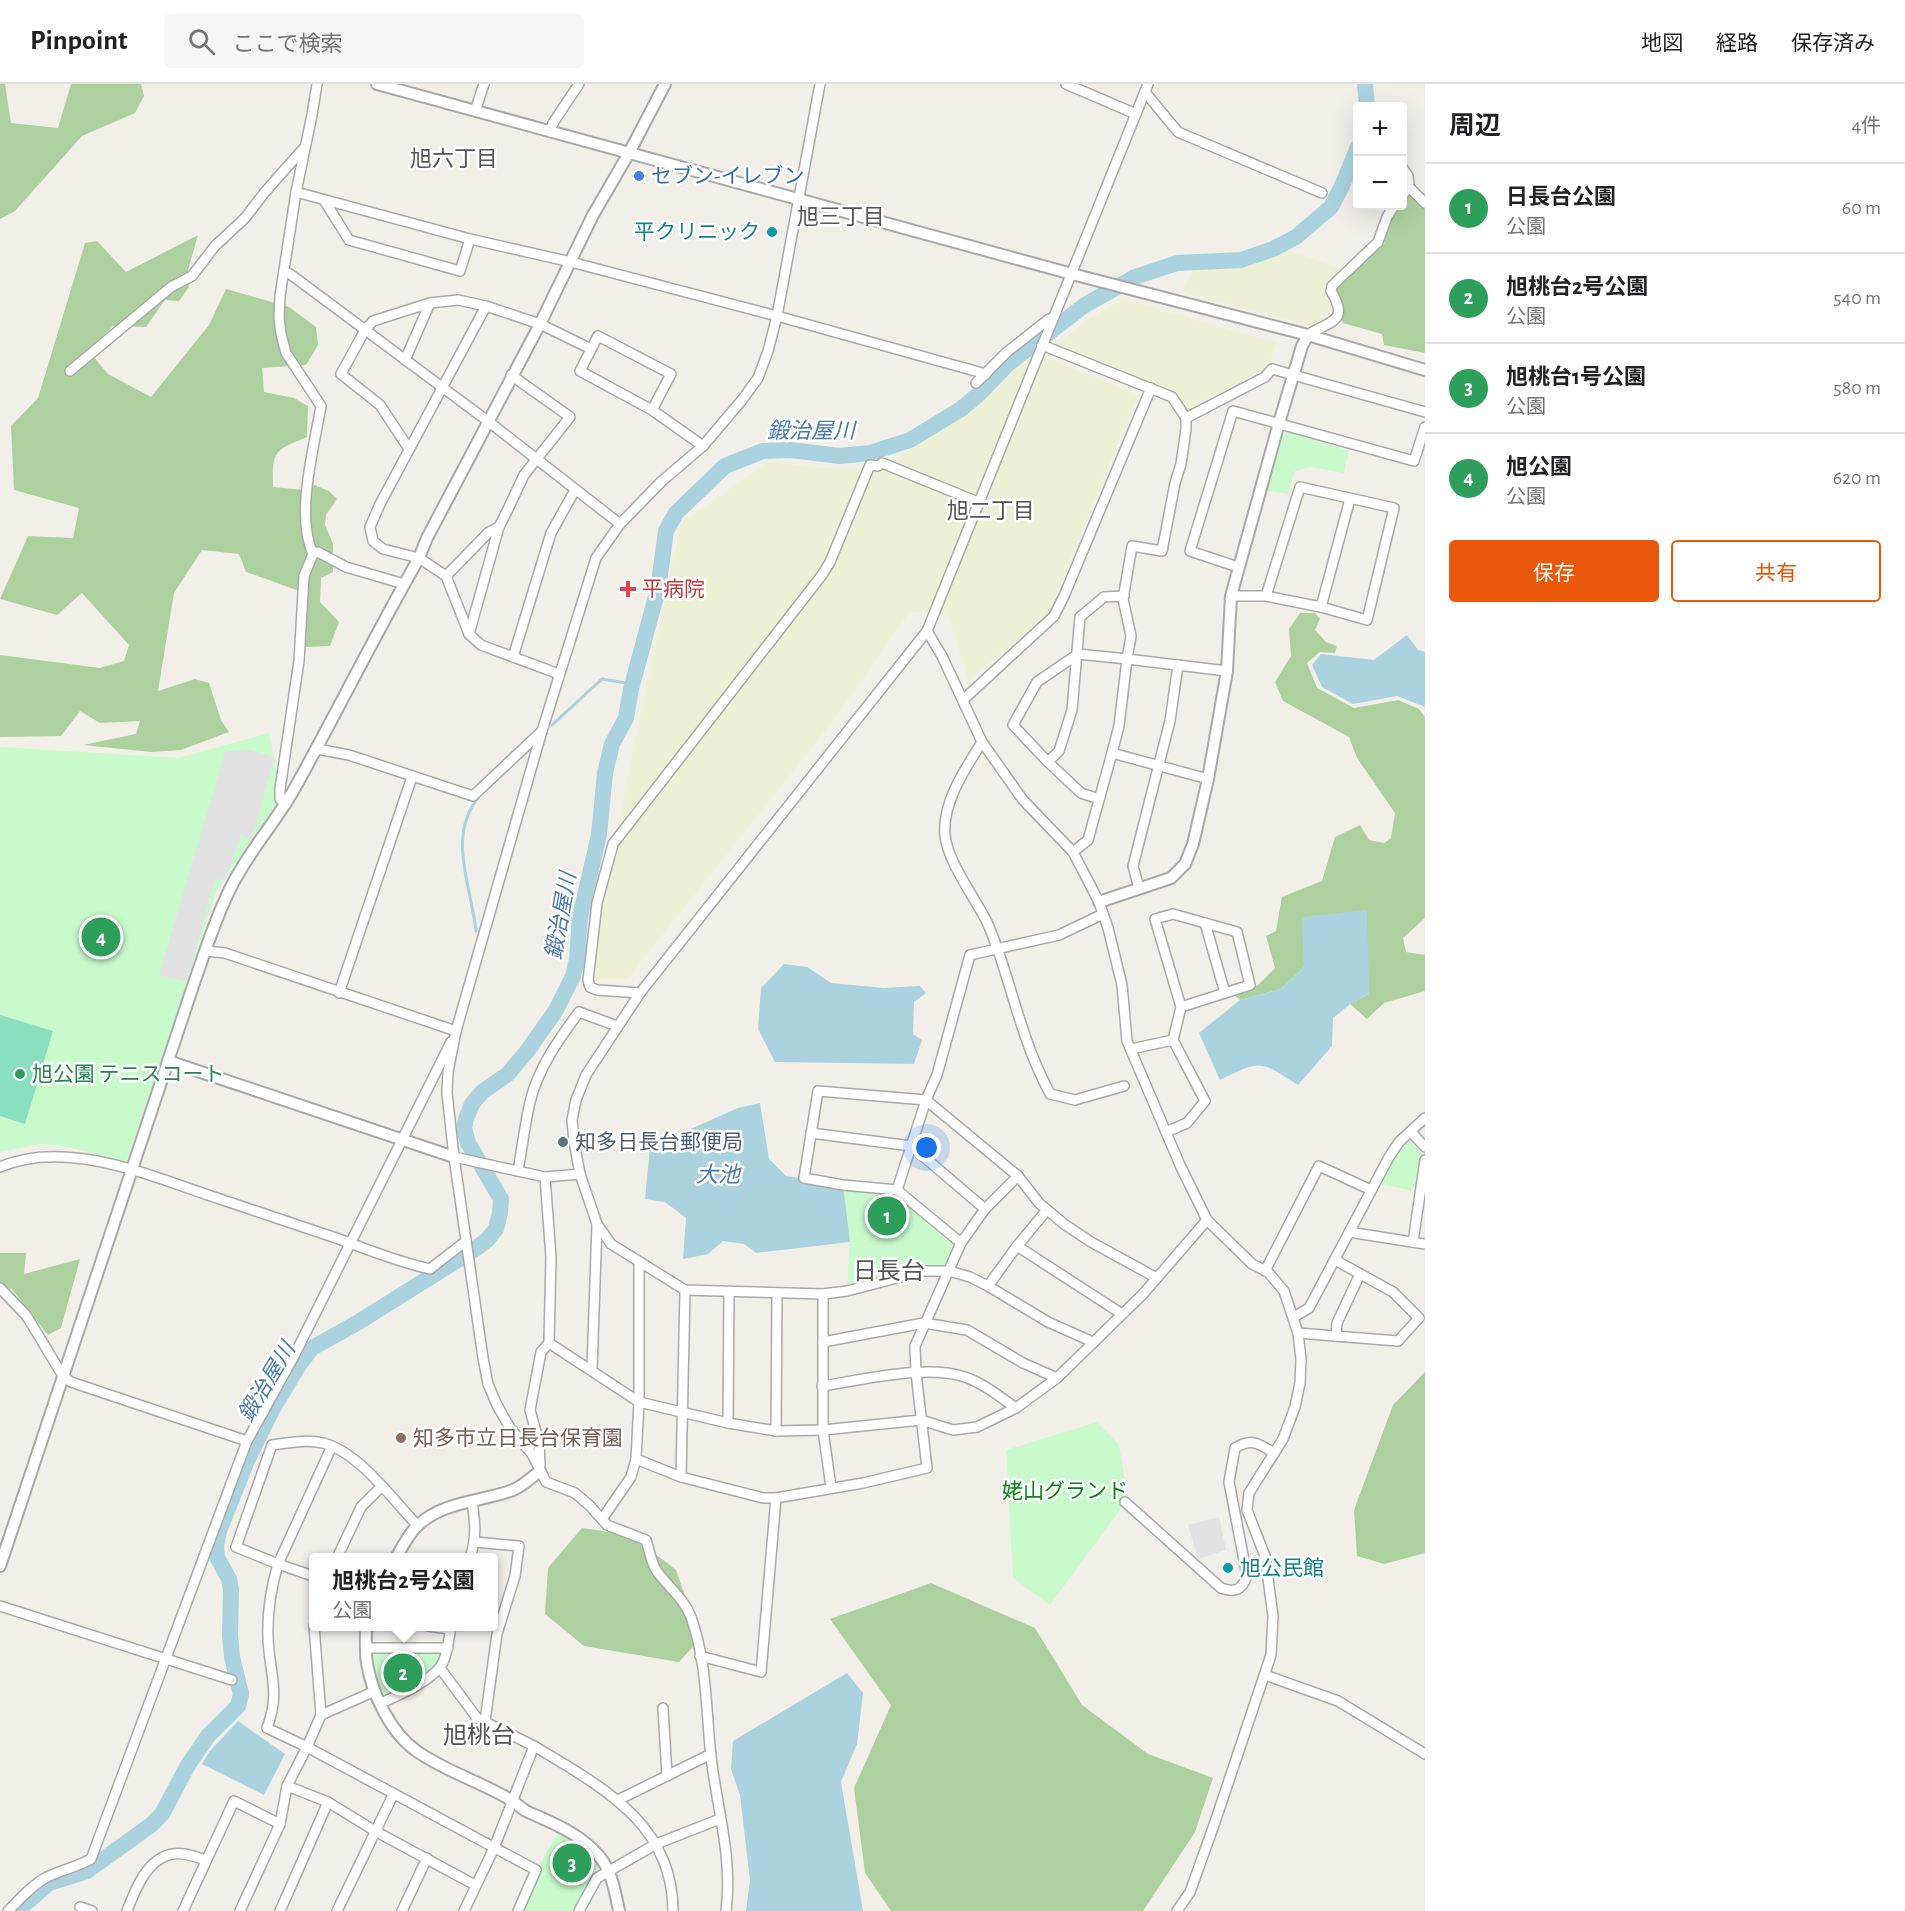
<!DOCTYPE html>
<html lang="ja">
<head>
<meta charset="utf-8">
<style>
  :root { --surface:#fff; --page:#f6f6f6; --text:#202124; --muted:#757577; --line:#e0e0e0; --accent:#ea580c }
  body { margin:0; font-family:"Alegreya Sans","Noto Sans JP",sans-serif; background:var(--page); color:var(--text) }
  .controls { position:absolute; right:18px; top:18px; display:grid; overflow:hidden; border-radius:6px; box-shadow:0 6px 24px #0002 }
  .controls button { width:54px; height:54px; display:grid; place-items:center; padding:0; border:0; border-bottom:2px solid var(--line); background:var(--surface); color:var(--text); font:30px sans-serif }
  .you { position:absolute; left:927px; top:1064px; width:21px; height:21px; margin:-15px; border:4px solid #fff; border-radius:50%; background:#1a73e8; box-shadow:0 0 0 9px #1a73e833 }
  .badge { display:grid; place-items:center; width:39px; height:39px; border-radius:50%; background:var(--accent); color:#fff; font-size:20px; font-weight:700 }
  .pin { position:absolute; translate:-50% -50%; border:3px solid #fff; box-shadow:0 2px 6px #0006 }
  .popup { position:absolute; left:309px; top:1469px; width:189px; height:78px; box-sizing:border-box; display:grid; place-content:center; border-radius:6px; background:var(--surface); filter:drop-shadow(0 2px 4px #0005); font-size:20px; white-space:nowrap; color:var(--muted) }
  .popup b { font-size:22px; color:var(--text) }
  .popup::after { content:''; position:absolute; left:50%; top:100%; margin-left:-12px; border:12px solid transparent; border-top-color:var(--surface) }
  .list { margin:0; padding:0; list-style:none }
  h2 { display:flex; justify-content:space-between; align-items:center; height:78px; margin:0; padding:0 24px; font-size:26px }
  h2 small { font-size:20px; font-weight:400; color:var(--muted) }
  .list li { display:grid; grid-template-columns:39px 1fr auto; gap:18px; align-items:center; box-sizing:border-box; height:90px; padding:0 24px; border-top:2px solid var(--line) }
  .list b { display:block; font-size:22px; white-space:nowrap }
  .list p { margin:0; font-size:20px; white-space:nowrap; color:var(--muted) }
  .list em { font-size:20px; font-style:normal; color:var(--muted) }
  .actions { display:flex; gap:12px; padding:18px 24px }
  .actions a { flex:1; padding:14px 0; border:2px solid var(--accent); border-radius:6px; text-align:center; font-size:21px; color:var(--accent) }
  .actions .main { background:var(--accent); color:#fff }
  .icon { flex:none; width:33px; height:33px; fill:none; stroke:currentColor; stroke-width:2; stroke-linecap:round; stroke-linejoin:round }
  .map { position:relative; flex:none; width:1425px; height:1827px; overflow:hidden }
  header { display:flex; align-items:center; gap:36px; box-sizing:border-box; height:84px; padding:0 30px; background:var(--surface); border-bottom:2px solid var(--line) }
  header strong { font-size:28px }
  nav { display:flex; gap:33px; margin-inline-start:auto; font-size:21px }
  .search { width:420px; height:54px; background:var(--page); display:flex; align-items:center; gap:15px; box-sizing:border-box; padding:0 21px; border-radius:6px; color:var(--muted); font-size:22px }
  main { display:flex }
  aside { flex:1; background:var(--surface) }
  .map>svg:first-child { display:block }
  .farmland { fill:#eef0d5 }
  .forest { fill:#add19e }
  .park { fill:#c8facc }
  .pitch { fill:#88e0be }
  .parking { fill:#e2e2e2 }
  .water { fill:#aad3df }
  .lines { fill:none; stroke-linecap:round; stroke-linejoin:round }
  .stream { stroke:#aad3df; stroke-width:3 }
  .river { stroke:#aad3df; stroke-width:16 }
  .minor-casing { stroke:#a9a9a9; stroke-width:12 }
  .tertiary-casing { stroke:#a9a9a9; stroke-width:14 }
  .minor { stroke:#fff; stroke-width:9 }
  .tertiary { stroke:#fff; stroke-width:10 }
  .shop-dot { fill:#3f7fe0; stroke:#fff; stroke-width:2 }
  .culture-dot { fill:#0f9aa8; stroke:#fff; stroke-width:2 }
  .health-dot { fill:#e0444e; stroke:#fff; stroke-width:2 }
  .leisure-dot { fill:#2e9e5b; stroke:#fff; stroke-width:2 }
  .service-dot { fill:#5c6f8a; stroke:#fff; stroke-width:2 }
  .education-dot { fill:#8d6e63; stroke:#fff; stroke-width:2 }
  .labels { text-anchor:middle; dominant-baseline:central; stroke-width:5; stroke-linejoin:round; paint-order:stroke }
  .shop-label { font-size:21px; fill:#366cbe; stroke:#fff; text-anchor:start }
  .culture-label { font-size:21px; fill:#0d838f; stroke:#fff; text-anchor:end }
  .health-label { font-size:21px; fill:#be3a42; stroke:#fff; text-anchor:start }
  .leisure-label { font-size:21px; fill:#27864d; stroke:#fff; text-anchor:start }
  .service-label { font-size:21px; fill:#4e5e75; stroke:#fff; text-anchor:start }
  .education-label { font-size:21px; fill:#785e54; stroke:#fff; text-anchor:start }
  .park-label { font-size:21px; fill:#0c8416; stroke:#fff }
  .neighbourhood-label { font-size:22px; fill:#555; stroke:#fff }
  .water-label { font-size:22px; font-style:italic; fill:#4a7aab; stroke:#fff }
  .quarter-label { font-size:24px; fill:#555; stroke:#fff }
</style>
</head>
<body>
<header>
<strong>Pinpoint</strong>
<div class="search"><svg class="icon" aria-label="search" viewBox="0 0 24 24"><circle cx="10" cy="10" r="6"/><path d="M15 15l6 6"/></svg>ここで検索</div>
<nav><a>地図</a><a>経路</a><a>保存済み</a></nav>
</header>
<main>
<div class="map">
<svg width="1425" height="1827" viewBox="0 0 1425 1827">
  <rect width="100%" height="100%" fill="#f2efe9"/>
  <g class="farmland">
    <polygon points="1287,166 1341,184 1341,188 1325,203 1325,207 1336,218 1335,230 1332,236 1316,243 1182,208 1194,186 1239,182"/>
    <polygon points="1124,215 1277,259 1268,283 1261,290 1205,316 1188,329 1184,328 1178,314 1162,306 1055,262 1088,235"/>
    <polygon points="1026,270 1039,270 1138,311 1048,529 969,597 945,524 909,529 833,637 628,894 588,896 635,656 681,439 770,377 815,384 882,385 967,327"/>
  </g>
  <g class="forest">
    <polygon points="0,0 5,0 11,39 58,44 71,0 141,0 144,12 135,29 82,52 15,127 0,135"/>
    <polygon points="1411,110 1425,112 1425,269 1384,261 1382,250 1343,239 1341,235 1343,223 1335,206 1384,160 1390,137"/>
    <path d="M198,151L188,186L189,203L179,217L165,216L146,243L113,242L89,267L108,290L151,313L209,241L226,205L289,223L316,243L318,261L306,281L262,284L264,308L294,314L308,322L307,353C274,367 272,366 273,403L304,406L312,400L329,407L337,415L326,431L325,441L333,460V488L321,494L320,518L339,538L330,562L304,563L305,509L246,488L239,470L202,466L174,509L158,607L195,595L209,599L221,636L229,648L181,666L151,668L83,661L136,650L140,637L100,639L80,627L61,652L0,653V571L100,584L124,577L129,561L82,509L57,531L0,515L28,452L73,454L79,424L14,406L11,342L38,314L85,159L97,157L126,188Z"/>
    <polygon points="1300,529 1315,529 1320,535 1315,546 1326,558 1337,562 1335,569 1320,568 1307,579 1317,604 1354,624 1398,616 1419,625 1425,633 1425,834 1403,854 1406,868 1425,871 1425,907 1384,919 1367,935 1350,920 1369,910 1304,883 1281,905 1240,916 1235,912 1258,901 1275,884 1266,852 1276,847 1282,813 1322,797 1335,753 1360,741 1369,756 1384,759 1391,754 1395,729 1357,674 1349,653 1283,617 1275,598 1291,572 1289,545"/>
    <polygon points="0,1169 26,1169 24,1190 80,1175 61,1244 48,1251 11,1204 0,1214"/>
    <polygon points="1425,1288 1425,1469 1384,1480 1357,1472 1354,1426 1393,1321"/>
    <polygon points="582,1444 631,1451 676,1486 700,1555 679,1578 584,1562 545,1530 548,1484"/>
    <polygon points="931,1499 1035,1544 1082,1621 1148,1670 1213,1694 1195,1748 1143,1827 891,1827 865,1789 854,1704 891,1621 830,1535"/>
  </g>
  <g class="park">
    <polygon points="1289,348 1349,367 1344,389 1310,383 1295,387 1288,410 1264,406 1284,350"/>
    <polygon points="269,649 274,673 280,715 216,808 173,943 126,1078 65,1062 40,1060 0,1068 0,663 179,674"/>
    <polygon points="1409,1057 1422,1070 1413,1107 1376,1099 1396,1067"/>
    <polygon points="843,1101 897,1106 961,1159 949,1187 924,1187 847,1207 850,1158"/>
    <polygon points="1097,1338 1119,1361 1128,1415 1050,1521 1013,1494 1006,1366"/>
    <path d="M366,1564H448L440,1584L391,1615C374,1605 367,1583 366,1564Z"/>
    <polygon points="562,1743 582,1756 609,1788 597,1794 579,1827 518,1827 536,1786"/>
  </g>
  <polygon class="pitch" points="0,931 53,947 25,1040 0,1032"/>
  <g class="parking">
    <polygon points="246,665 274,673 252,756 241,751 225,796 215,795 187,898 159,891 225,668"/>
    <polygon points="1219,1433 1226,1466 1198,1475 1188,1441"/>
  </g>
  <g class="water">
    <polygon points="1407,551 1418,566 1425,568 1425,623 1397,612 1353,620 1322,603 1312,581 1321,570 1374,576"/>
    <path d="M1367,826L1369,910L1350,920L1333,934L1332,962L1298,1001C1260,977 1262,975 1220,996L1199,949L1240,916L1281,905L1304,883L1302,833Z"/>
    <polygon points="784,880 807,883 831,899 884,904 920,902 926,909 914,918 913,950 922,956 914,980 775,978 758,945 761,904"/>
    <polygon points="760,1019 769,1075 786,1092 843,1101 850,1158 756,1169 744,1160 723,1157 708,1170 683,1175 686,1134 665,1118 645,1115 650,1063 738,1024"/>
    <polygon points="847,1589 863,1609 857,1660 841,1698 863,1827 746,1827 750,1796 740,1711 731,1685 733,1657"/>
    <polygon points="238,1637 285,1670 264,1711 202,1680 209,1668"/>
  </g>
  <g class="lines">
    <g class="stream">
      <polyline points="552,641 602,595 632,600"/>
      <path d="M476,847C471,800 446,752 480,711"/>
    </g>
    <g class="river">
      <polyline points="1365,0 1367,22"/>
      <polyline points="17,1827 49,1799 87,1787 151,1741 162,1730 188,1681 208,1652 238,1622 241,1610 232,1573 230,1551 231,1506 229,1495 217,1473 216,1462 219,1447 246,1379 272,1326 299,1281 312,1264 357,1239 475,1165 487,1156 496,1145 500,1129 501,1115 468,1059 464,1044 466,1035 472,1020 482,1008 508,990 528,966 556,926 573,892 577,875 580,833 599,751 605,689 612,660 626,634 631,605 658,505 666,447 676,429 725,382 763,367 790,366 840,372 870,369 910,356 961,325 978,311 1009,279 1085,221 1135,193 1177,179 1241,176 1273,165 1296,153 1331,123 1341,104 1358,63"/>
    </g>
    <g class="minor-casing">
      <g id="minor">
        <polyline points="1066,0 1136,30"/>
        <polyline points="1145,8 1178,48 1322,109"/>
        <polyline points="475,27 484,0"/>
        <polyline points="550,48 553,39 579,0"/>
        <polyline points="1402,83 1408,92 1409,103"/>
        <polyline points="296,108 470,155 571,178 777,232 986,290"/>
        <polyline points="1402,112 1409,103 1425,119"/>
        <polyline points="324,116 349,156 460,187 470,155"/>
        <polyline points="284,189 290,190 489,338 620,440"/>
        <polyline points="486,222 380,420 370,443 373,457 383,465 419,474 446,492 469,550 481,561 559,590"/>
        <path d="M1308,251C1330,236 1350,239 1331,207L1332,202L1378,158L1387,133L1394,122"/>
        <polyline points="1042,261 1172,313 1186,334 1186,345 1181,380 1175,399 1162,467 1132,462 1123,515 1131,552 1127,575 1227,587"/>
        <polyline points="405,276 430,219"/>
        <polyline points="70,287 171,203 192,192 215,162 245,134 265,108 303,65"/>
        <polyline points="976,299 1007,268 1049,235 1053,234"/>
        <polyline points="652,326 671,290 598,252 580,287 652,326 703,362"/>
        <polyline points="1186,334 1265,293 1272,285 1425,328"/>
        <polyline points="409,365 380,321 341,290 365,246 373,237 430,219 458,216 486,222 540,240 591,265"/>
        <polyline points="313,470 318,468 346,483 404,500"/>
        <polyline points="1238,483 1190,467 1233,327 1414,377 1425,343"/>
        <polyline points="446,492 489,448 499,443"/>
        <polyline points="1231,512 1266,512 1321,523 1367,536 1394,424 1300,403 1266,512"/>
        <polyline points="1321,523 1350,415"/>
        <polyline points="927,547 942,572 982,658 1023,716 1073,768 1099,818 1108,844 1122,901 1127,957 1180,1081 1207,1136 1252,1180 1268,1188 1284,1207 1298,1249 1301,1275 1300,1299 1295,1323 1283,1355 1249,1409 1247,1426 1265,1472 1273,1532 1271,1571 1214,1741 1190,1808 1177,1827"/>
        <polyline points="469,550 499,443 508,425 524,391 570,333 511,291"/>
        <polyline points="513,573 551,449 575,406"/>
        <polyline points="963,616 1054,532 1064,512 1151,304"/>
        <path d="M982,658C965,685 942,719 945,751C947,777 975,814 987,838C1006,881 1015,929 1033,973C1038,986 1044,998 1050,1010L1075,1016L1124,1002"/>
        <polyline points="317,665 349,671 473,712 542,647"/>
        <polyline points="1048,678 1013,641 1037,598 1078,570 1127,575 1119,642 1112,669"/>
        <polyline points="1099,715 1081,709 1048,678 1059,667 1072,626 1080,533 1104,513 1124,512"/>
        <path d="M286,720L280,715V705L299,577L304,492L313,470C295,431 314,364 321,322L286,269L281,250L279,234L280,212L296,108L312,31L317,0"/>
        <polyline points="1073,768 1088,756 1112,669 1208,695"/>
        <polyline points="1139,804 1133,782 1170,637 1178,581"/>
        <polyline points="1205,839 1225,909"/>
        <polyline points="206,867 225,869 456,947"/>
        <polyline points="339,909 412,693"/>
        <polyline points="640,909 597,906 590,903 588,896 597,819 613,760 822,491 830,478 870,381 878,382 882,379 978,418"/>
        <polyline points="1131,965 1173,956"/>
        <polyline points="1166,1048 1187,1039 1205,1017 1173,956 1181,923 1155,835 1173,830 1237,848 1250,901 1181,923"/>
        <polyline points="1411,1048 1425,1063"/>
        <polyline points="811,1049 911,1062 985,1125"/>
        <polyline points="454,1073 545,1093 580,1090"/>
        <path d="M0,1083C64,1055 146,1090 208,1111C252,1126 295,1140 339,1155C369,1166 398,1178 430,1185L466,1157"/>
        <path d="M518,1087C522,1064 525,1040 530,1018C538,984 559,955 579,928L617,942"/>
        <polyline points="545,1093 551,1173 549,1259 639,1318 728,1339 776,1347 823,1346 921,1336 953,1346 977,1343 1016,1324 1057,1294 1143,1210 1207,1136"/>
        <polyline points="897,1106 926,1016 937,991 970,871 1059,851 1103,830"/>
        <polyline points="1349,1148 1425,1160"/>
        <polyline points="1413,1158 1425,1076"/>
        <polyline points="961,1159 897,1106 843,1101 804,1094 818,1007 926,1016 1018,1092 1039,1119 1064,1140 1091,1158 1155,1193"/>
        <polyline points="1017,1162 1122,1230"/>
        <polyline points="1265,1187 1319,1082 1371,1106"/>
        <polyline points="988,1202 1017,1162 1047,1126"/>
        <polyline points="0,1204 26,1231 63,1292 71,1298 247,1357"/>
        <polyline points="823,1210 823,1346 831,1403"/>
        <polyline points="1294,1233 1309,1224 1389,1073 1399,1058 1425,1034"/>
        <polyline points="1298,1249 1398,1257 1419,1234 1393,1208 1335,1176"/>
        <polyline points="1336,1252 1337,1239 1360,1190"/>
        <polyline points="823,1258 924,1239 967,1246 1023,1279 1057,1294"/>
        <polyline points="1093,1258 1048,1238 988,1202 970,1193 949,1187 924,1187 847,1207 823,1210 685,1206 611,1160 597,1140 580,1090 574,1058 572,1036 576,1016 586,991 640,909 927,547 1148,0"/>
        <polyline points="592,1286 597,1140"/>
        <path d="M822,1302C863,1296 926,1280 965,1293C983,1299 1000,1313 1016,1324"/>
        <polyline points="728,1339 729,1208"/>
        <polyline points="776,1347 777,1209"/>
        <path d="M332,1362L278,1480L236,1463L272,1361C288,1359 306,1355 323,1359C359,1368 393,1416 418,1442"/>
        <polyline points="636,1375 681,1393 763,1414 776,1414 863,1399 927,1384 916,1289 915,1262 961,1159 985,1125 1018,1092"/>
        <polyline points="540,1381 539,1359 530,1326 541,1268 549,1259"/>
        <polyline points="681,1393 685,1206"/>
        <path d="M1125,1418L1221,1504C1235,1509 1242,1506 1247,1492L1229,1398L1235,1364C1252,1354 1258,1359 1274,1369"/>
        <polyline points="602,1435 631,1393 636,1375 639,1318 639,1179"/>
        <polyline points="475,1458 519,1462 515,1492 497,1550 485,1637"/>
        <polyline points="337,1474 361,1423 381,1403"/>
        <path d="M470,1474C477,1453 475,1438 472,1417"/>
        <path d="M313,1492L278,1480C271,1504 267,1527 268,1553C269,1589 281,1607 267,1644L307,1663L536,1786L518,1827"/>
        <polyline points="0,1522 232,1596"/>
        <polyline points="428,1542 450,1545"/>
        <polyline points="366,1564 448,1564"/>
        <polyline points="700,1572 761,1588 776,1414"/>
        <polyline points="440,1584 477,1634 534,1662"/>
        <polyline points="1265,1591 1338,1617 1425,1670"/>
        <path d="M381,1619C399,1611 437,1595 444,1576C448,1565 449,1554 451,1542"/>
        <polyline points="663,1624 667,1692"/>
        <polyline points="321,1631 375,1607"/>
        <polyline points="287,1702 328,1718 375,1747 475,1801"/>
        <polyline points="618,1716 711,1670"/>
        <polyline points="80,1823 92,1827"/>
        <path d="M8,1827C20,1815 32,1801 47,1793C62,1786 77,1783 91,1775L247,1357L294,1272L451,958"/>
        <path d="M127,1827C135,1806 147,1774 173,1770C184,1768 196,1773 206,1776"/>
        <polyline points="183,1827 234,1717 280,1740"/>
        <polyline points="240,1827 280,1740 287,1702 307,1663 321,1631 314,1542"/>
        <polyline points="280,1827 328,1718"/>
        <polyline points="337,1827 393,1711"/>
        <polyline points="402,1827 427,1774"/>
        <path d="M464,1827L494,1764L534,1662C600,1702 673,1739 673,1827"/>
        <polyline points="579,1827 597,1794 656,1760 720,1735"/>
        <path d="M726,1827C733,1775 717,1724 711,1673C706,1627 707,1578 691,1533C684,1514 667,1502 656,1486C651,1478 649,1465 646,1456L607,1441L590,1422L575,1409L546,1398L532,1370L510,1344L497,1321L488,1300L483,1274L454,1073L447,1009L448,988L456,947L542,647L596,474L620,440L662,397L703,362L742,316L758,294L768,267L777,232L820,0"/>
      </g>
    </g>
    <g class="tertiary-casing">
      <g id="tertiary">
        <polyline points="377,0 1072,190 1308,251 1302,262 1279,339 1231,512 1227,587 1208,695 1193,760 1185,780 1171,794 1099,818"/>
        <polyline points="1308,251 1425,286"/>
        <polyline points="168,977 454,1073"/>
        <path d="M396,1474C402,1463 408,1451 417,1442C443,1417 481,1418 513,1406C523,1402 532,1393 540,1387"/>
        <path d="M0,1482L194,899C205,868 215,835 230,805C248,768 276,738 296,702C338,626 376,549 419,474L427,454L540,240L593,131L629,69L665,0"/>
        <path d="M366,1542C366,1555 365,1567 367,1579C372,1610 391,1650 418,1668C447,1688 481,1698 511,1716C516,1719 521,1724 526,1727C552,1739 580,1749 599,1772C612,1787 615,1808 619,1827"/>
      </g>
    </g>
    <use href="#minor" class="minor"/>
    <use href="#tertiary" class="tertiary"/>
  </g>
  <circle class="shop-dot" cx="639" cy="92" r="6"/>
  <g class="culture-dot">
    <circle cx="772" cy="148" r="6"/>
    <circle cx="1228" cy="1484" r="6"/>
  </g>
  <path class="health-dot" d="M625 496h6v6h6v6h-6v6h-6v-6h-6v-6h6z"/>
  <circle class="leisure-dot" cx="20" cy="990" r="6"/>
  <circle class="service-dot" cx="563" cy="1058" r="6"/>
  <circle class="education-dot" cx="401" cy="1354" r="6"/>
  <g class="labels">
    <g class="shop-label">
      <text x="651" y="92">セブン-イレブン</text>
    </g>
    <g class="culture-label">
      <text x="760" y="148">平クリニック</text>
      <text x="1240" y="1484" text-anchor="start">旭公民館</text>
    </g>
    <g class="health-label">
      <text x="642" y="505">平病院</text>
    </g>
    <g class="leisure-label">
      <text x="32" y="990">旭公園 テニスコート</text>
    </g>
    <g class="service-label">
      <text x="575" y="1058">知多日長台郵便局</text>
    </g>
    <g class="education-label">
      <text x="413" y="1354">知多市立日長台保育園</text>
    </g>
    <g class="park-label">
      <text x="1065" y="1407">姥山グランド</text>
    </g>
    <g class="neighbourhood-label">
      <text x="454" y="75">旭六丁目</text>
      <text x="841" y="133">旭三丁目</text>
      <text x="991" y="427">旭二丁目</text>
    </g>
    <g class="water-label">
      <text x="811" y="347">鍛治屋川</text>
      <text transform="translate(561 832) rotate(-80)">鍛治屋川</text>
      <text x="718" y="1091">大池</text>
      <text transform="translate(267 1298) rotate(-59)">鍛治屋川</text>
    </g>
    <g class="quarter-label">
      <text x="889" y="1188">日長台</text>
      <text x="479" y="1652">旭桃台</text>
    </g>
  </g>
</svg>
<div class="controls">
<button>+</button>
<button>−</button>
</div>
<div class="you"></div>
<div class="pin badge" style="left:887px;top:1132px;background:#2e9e5b">1</div>
<div class="pin badge" style="left:403px;top:1589px;background:#2e9e5b">2</div>
<div class="popup"><b>旭桃台2号公園</b>公園</div>
<div class="pin badge" style="left:572px;top:1779px;background:#2e9e5b">3</div>
<div class="pin badge" style="left:101px;top:853px;background:#2e9e5b">4</div>
</div>
<aside>
<h2>周辺<small>4件</small></h2>
<ul class="list">
<li><span class="badge" style="background:#2e9e5b">1</span><div><b>日長台公園</b><p>公園</p></div><em>60 m</em></li>
<li><span class="badge" style="background:#2e9e5b">2</span><div><b>旭桃台2号公園</b><p>公園</p></div><em>540 m</em></li>
<li><span class="badge" style="background:#2e9e5b">3</span><div><b>旭桃台1号公園</b><p>公園</p></div><em>580 m</em></li>
<li><span class="badge" style="background:#2e9e5b">4</span><div><b>旭公園</b><p>公園</p></div><em>620 m</em></li>
</ul>
<div class="actions"><a class="main">保存</a><a>共有</a></div>
</aside>
</main>
</body>
</html>
